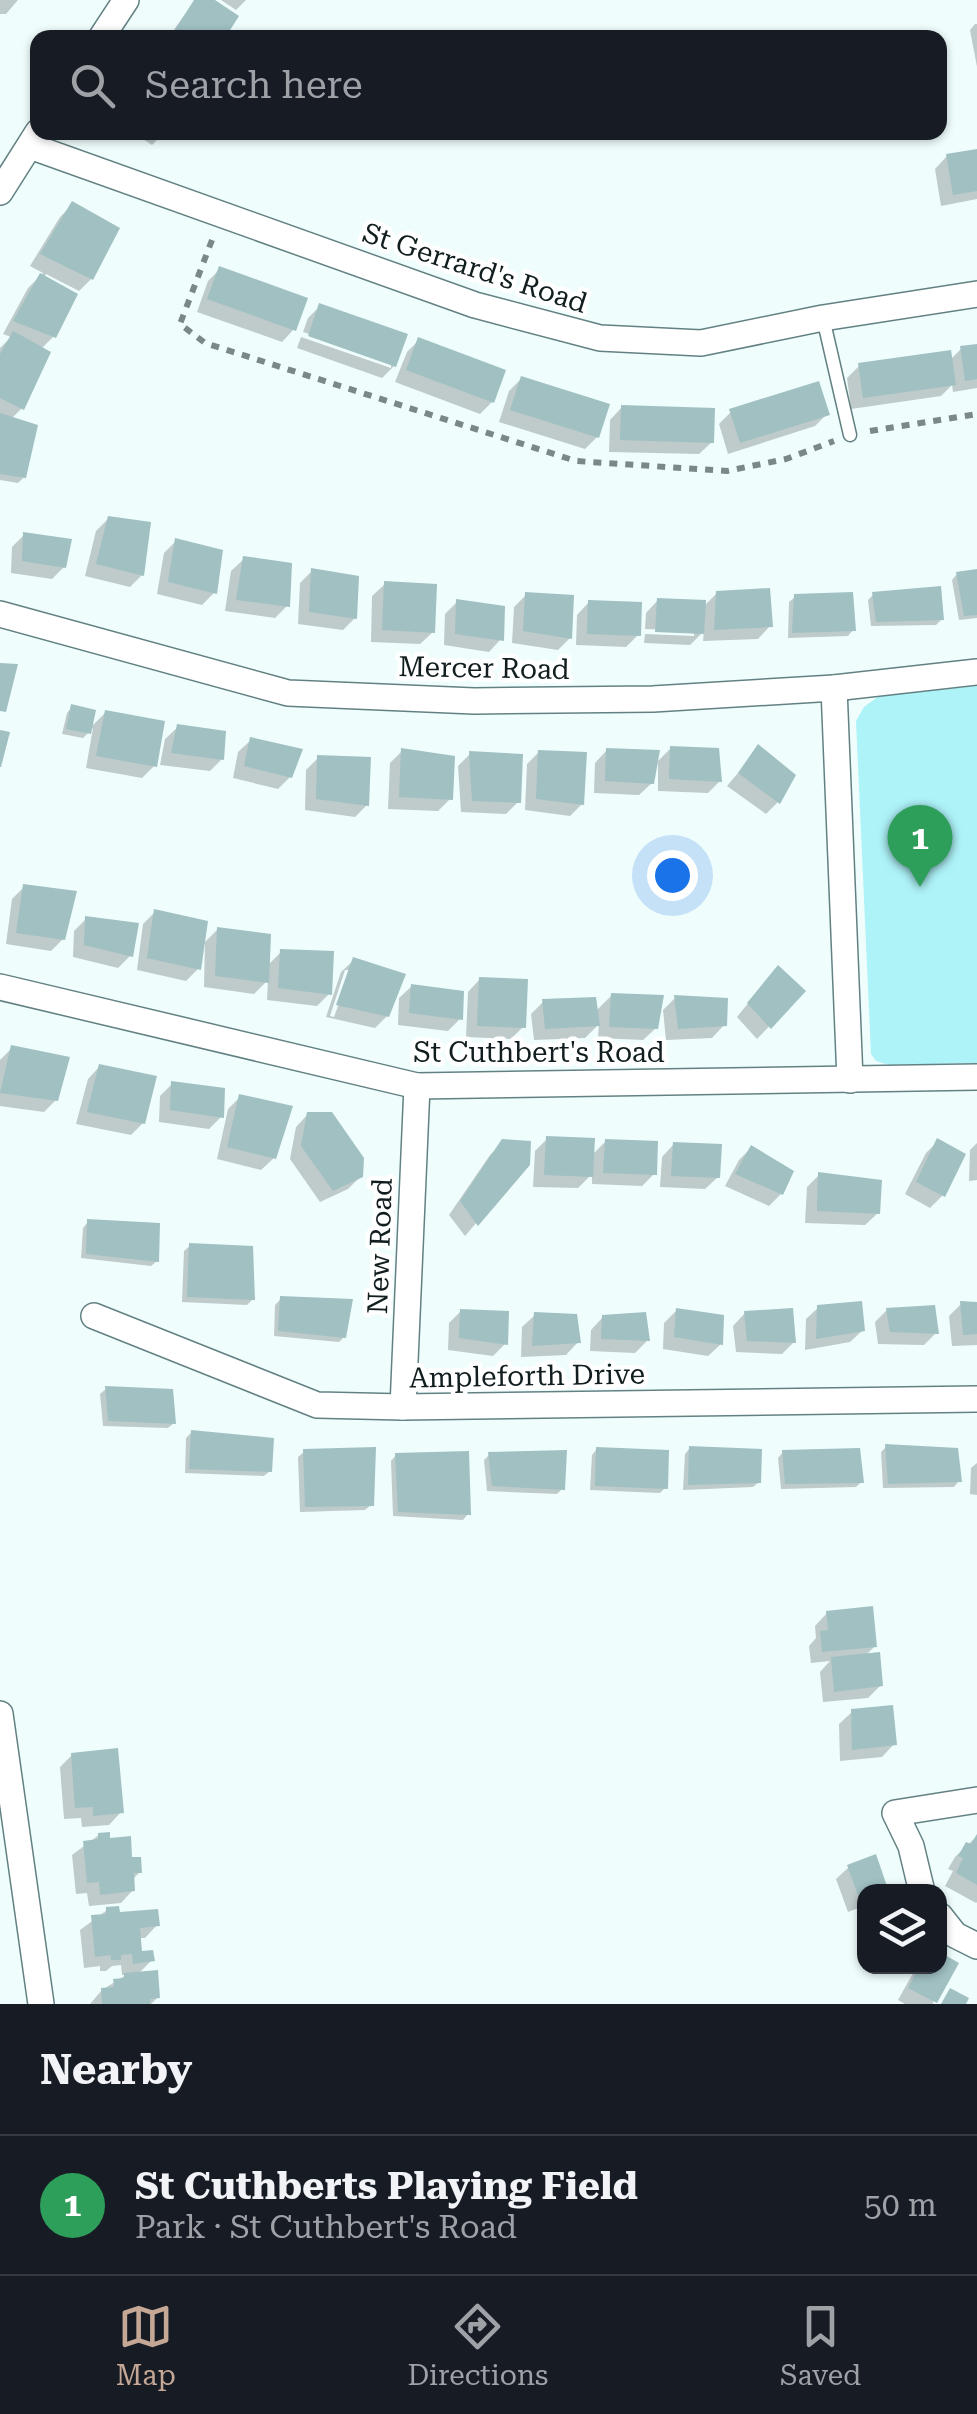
<!DOCTYPE html>
<html lang="en">
<head>
<meta charset="utf-8">
<style>
  :root { --surface:#171b24; --page:#20242c; --text:#f1f3f6; --muted:#9ea1a6; --line:#363941; --accent:#c5a795 }
  body { margin:0; font-family:"Roboto Serif",serif; background:var(--page); color:var(--text) }
  .controls { position:absolute; right:30px; bottom:30px; display:grid; overflow:hidden; border-radius:20px; box-shadow:0 2px 8px #0004 }
  .controls button { width:90px; height:90px; display:grid; place-items:center; padding:0; border:0; border-bottom:2px solid var(--line); background:var(--surface); color:var(--text); font:50px sans-serif }
  .you { position:absolute; left:672px; top:875px; width:35px; height:35px; margin:-25px; border:8px solid #fff; border-radius:50%; background:#1a73e8; box-shadow:0 0 0 15px #1a73e833 }
  .badge { display:grid; place-items:center; width:65px; height:65px; border-radius:50%; background:var(--accent); color:#fff; font-size:32px; font-weight:700 }
  .pin { position:absolute; translate:-50% -82px; filter:drop-shadow(0 2px 5px #0008) }
  .pin::after { content:''; position:absolute; top:52px; width:35px; height:30px; background:inherit; clip-path:polygon(0 0,100% 0,50% 100%) }
  .list { margin:0; padding:0; list-style:none }
  h2 { display:flex; justify-content:space-between; align-items:center; height:130px; margin:0; padding:0 40px; font-size:42px }
  h2 small { font-size:32px; font-weight:400; color:var(--muted) }
  .list li { display:grid; grid-template-columns:65px 1fr auto; gap:30px; align-items:center; box-sizing:border-box; height:140px; padding:0 40px; border-top:2px solid var(--line) }
  .list b { display:block; font-size:38px; white-space:nowrap }
  .list p { margin:0; font-size:32px; white-space:nowrap; color:var(--muted) }
  .list em { font-size:32px; font-style:normal; color:var(--muted) }
  .icon { flex:none; width:55px; height:55px; fill:none; stroke:currentColor; stroke-width:2; stroke-linecap:round; stroke-linejoin:round }
  .map { position:relative; flex:none; width:977px; height:2004px; overflow:hidden }
  .search { position:absolute; background:var(--surface); box-shadow:0 2px 8px #0004; left:30px; right:30px; top:30px; height:110px; display:flex; align-items:center; gap:25px; box-sizing:border-box; padding:0 35px; border-radius:20px; color:var(--muted); font-size:38px }
  .sheet { height:270px; background:var(--surface) }
  nav { display:flex; justify-content:space-around; align-items:center; box-sizing:border-box; height:140px; border-top:2px solid var(--line); background:var(--surface); font-size:28px; color:var(--muted) }
  nav a { display:grid; justify-items:center; gap:5px }
  nav .on { color:var(--accent) }
  .map>svg:first-child { display:block }
  .green { fill:#adf3f8 }
  .shadow { fill:#0003; fill-rule:evenodd }
  .building { fill:#a0c0c2 }
  .lines { fill:none; stroke-linecap:round; stroke-linejoin:round }
  .lane-casing { stroke:#638183; stroke-width:15 }
  .street-casing { stroke:#638183; stroke-width:28 }
  .path { stroke:#7b8888; stroke-width:6; stroke-dasharray:8 8; stroke-linecap:butt }
  .lane { stroke:#fff; stroke-width:12 }
  .street { stroke:#fff; stroke-width:25 }
  .labels { text-anchor:middle; dominant-baseline:central; stroke-width:9; stroke-linejoin:round; paint-order:stroke }
  .street-label { font-size:28px; fill:#111d1e; stroke:#fff }
</style>
</head>
<body>
<div class="map">
<svg width="977" height="2004" viewBox="0 0 977 2004">
  <rect width="100%" height="100%" fill="#effdfd"/>
  <polygon class="green" points="977,686 977,1063 889,1065 876,1061 871,1054 856,721 864,707 879,696"/>
  <g class="shadow">
    <polygon points="0,0 18,0 6,14 0,14"/>
    <polygon points="195,0 210,0 222,38 168,38"/>
    <polygon points="221,0 246,0 236,10"/>
    <polygon points="975,24 977,24 977,67 970,30"/>
    <polygon points="132,132 165,132 152,145"/>
    <polygon points="977,151 977,199 941,206 935,169 947,156"/>
    <polygon points="73,204 91,279 79,291 46,274 44,278 54,336 41,349 22,408 11,419 24,477 18,483 0,480 0,348 11,337 3,334 28,288 43,273 30,266 60,217"/>
    <polygon points="220,269 294,329 282,342 197,312 208,281"/>
    <polygon points="320,306 405,335 394,366 382,378 297,348 301,337 391,368 391,362 303,332 308,318"/>
    <polygon points="419,340 492,402 480,414 395,382 407,352"/>
    <polygon points="977,346 977,388 953,392 952,385 941,396 851,409 847,378 859,366 950,360 961,349"/>
    <polygon points="521,379 597,437 585,449 499,422 509,391"/>
    <polygon points="622,407 712,442 699,454 609,452 610,420"/>
    <polygon points="731,412 827,414 815,426 728,454 719,424"/>
    <polygon points="109,518 142,575 130,587 85,576 96,531"/>
    <polygon points="24,535 64,567 52,579 11,573 12,547"/>
    <polygon points="176,541 214,593 202,605 157,594 164,553"/>
    <polygon points="244,559 287,606 275,618 225,611 231,571"/>
    <polygon points="312,571 355,618 343,630 298,624 300,583"/>
    <polygon points="977,572 977,618 959,620 952,580 957,574"/>
    <polygon points="385,584 433,632 420,644 371,642 372,596"/>
    <polygon points="717,593 770,626 758,639 703,641 704,631 690,645 644,643 645,634 694,636 694,631 645,629 646,613 658,600 703,607"/>
    <polygon points="526,595 570,638 558,650 512,643 514,607"/>
    <polygon points="873,595 942,619 936,625 871,626 868,600"/>
    <polygon points="795,597 853,630 848,636 788,638 789,602"/>
    <polygon points="457,602 501,639 489,652 444,645 445,614"/>
    <polygon points="589,602 638,635 626,647 576,645 577,615"/>
    <polygon points="72,707 89,729 105,713 154,766 142,778 86,768 93,728 83,738 62,734 67,713"/>
    <polygon points="178,727 222,759 210,771 160,765 165,739"/>
    <polygon points="251,740 290,777 278,789 233,778 238,752"/>
    <polygon points="671,748 720,781 708,793 658,791 658,761"/>
    <polygon points="759,748 778,802 766,814 727,786"/>
    <polygon points="607,750 652,783 639,795 594,793 595,763"/>
    <polygon points="402,751 450,799 438,811 388,809 390,763"/>
    <polygon points="539,752 582,804 570,816 525,810 527,764"/>
    <polygon points="470,754 518,802 506,814 461,812 458,766"/>
    <polygon points="318,758 367,805 355,817 305,810 306,770"/>
    <polygon points="24,887 63,939 51,951 6,944 12,899"/>
    <polygon points="155,912 198,969 186,981 137,970 143,924"/>
    <polygon points="86,919 130,956 118,968 73,957 74,931"/>
    <polygon points="218,929 267,966 281,952 329,994 317,1006 267,1000 268,980 254,994 204,987 205,942"/>
    <path d="M354,960L387,1016L375,1028L326,1017L341,972ZM345,970H351L334,1017L330,1016Z"/>
    <polygon points="480,979 523,1027 511,1039 466,1037 468,992"/>
    <polygon points="766,981 803,991 757,1039 737,1017"/>
    <polygon points="412,986 460,1019 448,1031 398,1025 399,998"/>
    <polygon points="612,995 656,1028 643,1040 598,1038 599,1024 585,1038 534,1040 531,1014 543,1002 595,1012"/>
    <polygon points="675,998 724,1025 712,1038 666,1040 663,1010"/>
    <polygon points="12,1048 56,1100 44,1112 0,1106 0,1060"/>
    <polygon points="100,1066 143,1123 131,1135 76,1124 88,1079"/>
    <polygon points="172,1084 221,1117 209,1129 159,1122 160,1096"/>
    <polygon points="240,1097 274,1158 261,1170 217,1159 228,1109"/>
    <polygon points="308,1114 361,1176 348,1189 320,1202 290,1159 296,1127"/>
    <polygon points="547,1139 591,1156 606,1141 654,1174 642,1186 592,1184 592,1174 578,1188 533,1187 535,1151"/>
    <polygon points="938,1141 963,1155 942,1196 930,1208 905,1194 926,1153"/>
    <polygon points="503,1142 527,1164 465,1236 449,1215 490,1155"/>
    <polygon points="977,1143 977,1180 969,1181 970,1150"/>
    <polygon points="674,1144 718,1177 705,1189 660,1187 662,1157"/>
    <polygon points="751,1148 781,1194 769,1206 725,1186 739,1160"/>
    <polygon points="819,1175 878,1213 865,1225 805,1223 807,1187"/>
    <polygon points="88,1222 157,1261 151,1266 81,1258 83,1228"/>
    <polygon points="190,1246 253,1299 247,1305 182,1302 184,1251"/>
    <polygon points="281,1299 344,1337 339,1342 274,1336 275,1305"/>
    <polygon points="961,1304 977,1304 977,1345 952,1346 949,1316"/>
    <polygon points="819,1307 863,1330 850,1342 805,1350 806,1319"/>
    <polygon points="887,1310 936,1333 924,1345 878,1344 875,1322"/>
    <polygon points="461,1311 505,1344 493,1356 448,1350 449,1323"/>
    <polygon points="676,1311 721,1344 708,1356 663,1349 664,1323"/>
    <polygon points="745,1313 794,1342 782,1354 736,1352 733,1326"/>
    <polygon points="535,1315 578,1342 566,1355 521,1357 522,1327"/>
    <polygon points="603,1317 647,1341 635,1353 590,1351 591,1330"/>
    <polygon points="106,1389 174,1423 168,1428 103,1426 100,1394"/>
    <polygon points="192,1432 270,1471 264,1476 185,1473 186,1438"/>
    <polygon points="886,1447 959,1481 954,1487 883,1488 881,1452"/>
    <polygon points="690,1448 759,1482 753,1487 683,1490 685,1454"/>
    <polygon points="597,1449 665,1488 660,1493 590,1490 592,1455"/>
    <polygon points="304,1452 371,1505 365,1510 300,1512 298,1457"/>
    <polygon points="783,1452 861,1482 856,1487 781,1489 778,1458"/>
    <polygon points="490,1454 563,1488 557,1494 487,1491 484,1460"/>
    <polygon points="396,1455 468,1514 463,1520 393,1516 391,1461"/>
    <polygon points="977,1463 977,1495 970,1494 971,1468"/>
    <polygon points="827,1613 875,1646 865,1656 880,1686 868,1698 823,1702 820,1672 830,1661 811,1663 809,1646 816,1638 815,1626"/>
    <polygon points="852,1712 894,1744 882,1757 840,1761 839,1724"/>
    <polygon points="72,1755 121,1812 109,1825 82,1827 81,1818 64,1819 60,1767"/>
    <polygon points="99,1835 140,1872 132,1880 133,1890 121,1903 89,1906 87,1893 76,1894 72,1855"/>
    <polygon points="977,1836 977,1902 976,1903 945,1886 953,1871 948,1869 955,1857"/>
    <polygon points="849,1867 864,1892 864,1906 848,1912 836,1879"/>
    <polygon points="107,1910 157,1925 145,1938 138,1938 140,1954 152,1960 138,1974 158,1997 151,2004 90,2004 102,1990 126,1975 122,1975 121,1965 112,1966 106,1971 100,1971 100,1966 84,1968 80,1930"/>
    <polygon points="943,1957 933,2004 905,2004 898,2000 917,1966 940,1966 940,1959"/>
  </g>
  <g class="building">
    <polygon points="194,0 215,0 239,16 225,38 170,38"/>
    <polygon points="977,149 977,191 953,195 946,154"/>
    <polygon points="72,201 120,228 93,280 40,254"/>
    <polygon points="219,266 308,298 296,331 207,299"/>
    <polygon points="40,273 78,294 56,338 13,321"/>
    <polygon points="319,303 408,334 396,367 308,336"/>
    <polygon points="13,331 51,352 24,410 0,398 0,354"/>
    <polygon points="418,337 506,370 494,403 406,370"/>
    <polygon points="977,344 977,379 965,381 960,346"/>
    <polygon points="951,350 956,385 863,398 858,363"/>
    <polygon points="521,376 610,404 599,438 510,410"/>
    <polygon points="819,381 830,415 740,443 729,409"/>
    <polygon points="621,405 715,408 714,443 620,440"/>
    <polygon points="0,413 38,425 26,478 0,474"/>
    <polygon points="108,516 151,522 144,576 96,564"/>
    <polygon points="23,532 72,539 66,568 22,561"/>
    <polygon points="175,538 223,550 217,594 168,582"/>
    <polygon points="243,556 292,563 290,607 236,600"/>
    <polygon points="311,568 359,576 357,619 309,612"/>
    <polygon points="977,569 977,615 964,616 956,572"/>
    <polygon points="384,581 437,584 435,633 382,630"/>
    <polygon points="941,586 944,620 876,622 872,592"/>
    <polygon points="770,588 773,627 714,630 716,591"/>
    <polygon points="525,592 574,595 572,639 523,631"/>
    <polygon points="853,592 856,631 792,633 794,594"/>
    <polygon points="657,598 706,600 704,634 655,632"/>
    <polygon points="456,599 505,606 504,641 455,634"/>
    <polygon points="588,600 642,602 641,636 587,634"/>
    <polygon points="0,663 18,664 6,712 0,711"/>
    <polygon points="71,704 96,710 91,734 66,729"/>
    <polygon points="105,710 165,721 157,767 96,756"/>
    <polygon points="177,724 226,731 224,760 171,753"/>
    <polygon points="0,730 10,732 1,767 0,767"/>
    <polygon points="250,737 303,749 292,778 244,766"/>
    <polygon points="758,744 796,775 780,804 738,773"/>
    <polygon points="670,746 719,748 722,782 669,779"/>
    <polygon points="401,748 455,756 453,800 399,797"/>
    <polygon points="606,748 660,750 654,784 605,781"/>
    <polygon points="538,750 587,752 584,805 536,799"/>
    <polygon points="469,751 523,754 521,803 472,801"/>
    <polygon points="317,755 371,757 369,806 316,799"/>
    <polygon points="23,884 77,891 65,940 16,933"/>
    <polygon points="154,909 208,921 201,970 147,958"/>
    <polygon points="85,916 139,923 133,957 84,945"/>
    <polygon points="217,927 271,934 269,983 215,976"/>
    <polygon points="280,949 334,951 332,995 278,988"/>
    <polygon points="353,957 406,974 389,1017 336,1005"/>
    <polygon points="778,965 806,991 771,1029 747,1003"/>
    <polygon points="479,977 528,979 526,1028 477,1026"/>
    <polygon points="411,984 464,991 463,1020 409,1013"/>
    <polygon points="611,993 664,995 658,1029 609,1027"/>
    <polygon points="674,995 728,998 727,1026 678,1029"/>
    <polygon points="596,997 600,1026 545,1029 542,999"/>
    <polygon points="11,1045 70,1057 58,1101 0,1093"/>
    <polygon points="99,1064 157,1076 145,1124 87,1112"/>
    <polygon points="171,1081 225,1088 224,1118 170,1110"/>
    <polygon points="239,1094 293,1106 276,1159 227,1147"/>
    <polygon points="307,1112 332,1112 364,1158 363,1177 333,1191 301,1146"/>
    <polygon points="546,1136 595,1138 593,1177 544,1175"/>
    <polygon points="937,1138 966,1154 945,1197 916,1182"/>
    <polygon points="502,1139 531,1141 530,1165 478,1226 460,1201"/>
    <polygon points="605,1139 658,1141 657,1175 603,1173"/>
    <polygon points="673,1142 722,1144 720,1178 671,1176"/>
    <polygon points="751,1145 794,1171 783,1195 735,1174"/>
    <polygon points="818,1172 882,1180 880,1214 817,1211"/>
    <polygon points="87,1219 160,1223 159,1262 86,1254"/>
    <polygon points="189,1243 253,1246 255,1300 187,1297"/>
    <polygon points="280,1296 353,1299 346,1338 278,1331"/>
    <polygon points="862,1301 865,1331 816,1339 817,1305"/>
    <polygon points="960,1301 977,1302 977,1334 963,1335"/>
    <polygon points="935,1305 939,1334 890,1332 886,1308"/>
    <polygon points="676,1308 724,1315 723,1345 674,1337"/>
    <polygon points="793,1308 796,1343 747,1341 744,1311"/>
    <polygon points="460,1309 509,1311 508,1345 459,1338"/>
    <polygon points="534,1312 577,1314 581,1343 532,1346"/>
    <polygon points="646,1312 650,1341 601,1339 602,1315"/>
    <polygon points="105,1386 173,1389 176,1424 108,1421"/>
    <polygon points="191,1430 274,1438 272,1472 189,1469"/>
    <polygon points="885,1444 958,1448 962,1482 888,1484"/>
    <polygon points="689,1446 762,1449 761,1483 688,1485"/>
    <polygon points="376,1447 374,1506 305,1507 303,1449"/>
    <polygon points="596,1447 669,1450 668,1489 595,1486"/>
    <polygon points="860,1448 864,1483 785,1484 782,1450"/>
    <polygon points="567,1450 565,1490 492,1486 488,1452"/>
    <polygon points="469,1451 471,1515 398,1512 395,1453"/>
    <polygon points="873,1606 877,1647 822,1652 820,1631 828,1630 826,1611"/>
    <polygon points="880,1652 883,1686 834,1692 831,1657"/>
    <polygon points="893,1705 897,1745 852,1750 851,1709"/>
    <polygon points="118,1748 124,1813 93,1816 93,1807 75,1808 71,1753"/>
    <polygon points="110,1832 110,1838 131,1836 132,1857 141,1857 142,1873 134,1873 135,1891 100,1895 99,1882 87,1883 83,1841 98,1839 98,1833"/>
    <polygon points="977,1834 977,1885 956,1873 963,1858 958,1856 966,1842 971,1844"/>
    <polygon points="876,1854 889,1892 864,1892 864,1900 860,1901 847,1865"/>
    <polygon points="119,1906 120,1912 158,1909 160,1926 140,1928 142,1951 153,1950 155,1961 133,1964 132,1954 121,1955 121,1960 111,1960 111,1955 95,1957 91,1915 106,1914 106,1907"/>
    <polygon points="943,1954 959,1963 937,2003 908,1988 920,1966 940,1966"/>
    <polygon points="158,1970 160,1998 150,1999 150,2004 102,2004 101,1988 114,1987 113,1979 124,1978 124,1973"/>
    <polygon points="950,1988 969,1998 966,2004 941,2004"/>
  </g>
  <g class="lines">
    <g class="lane-casing">
      <polyline id="lane" points="823,318 850,435"/>
    </g>
    <g class="street-casing">
      <g id="street">
        <polyline points="101,38 126,0"/>
        <polyline points="30,146 475,305 600,338 701,343 823,318 977,294"/>
        <polyline points="0,192 38,132"/>
        <polyline points="0,614 288,693 474,701 653,699 834,688 977,672"/>
        <polyline points="834,688 850,1080"/>
        <polyline points="0,987 417,1086 977,1077"/>
        <polyline points="94,1316 317,1405 403,1407 977,1399"/>
        <polyline points="403,1407 417,1086"/>
        <polyline points="0,1714 41,2004"/>
        <polyline points="922,1892 911,1846 895,1813 977,1800"/>
        <polyline points="940,1916 955,1935 977,1946"/>
      </g>
    </g>
    <g class="path">
      <polyline points="212,240 180,324 205,343 576,461 727,471 786,459 834,441"/>
      <polyline points="870,431 977,414"/>
    </g>
    <use href="#lane" class="lane"/>
    <use href="#street" class="street"/>
  </g>
  <g class="labels">
    <g class="street-label">
      <text transform="translate(475 268) rotate(18)">St Gerrard's Road</text>
      <text transform="translate(484 668) rotate(1)">Mercer Road</text>
      <text x="539" y="1052">St Cuthbert's Road</text>
      <text transform="translate(380 1246) rotate(-88)">New Road</text>
      <text transform="translate(527 1376) rotate(-1)">Ampleforth Drive</text>
    </g>
  </g>
</svg>
<div class="controls">
<button><svg class="icon" aria-label="layers" viewBox="0 0 24 24"><path d="M12 4l9 5-9 5-9-5zM3 14l9 5 9-5"/></svg></button>
</div>
<div class="you"></div>
<div class="pin badge" style="left:920px;top:887px;background:#2e9e5b">1</div>
<div class="search"><svg class="icon" aria-label="search" viewBox="0 0 24 24"><circle cx="10" cy="10" r="6"/><path d="M15 15l6 6"/></svg>Search here</div>
</div>
<section class="sheet">
<h2>Nearby<small></small></h2>
<ul class="list">
<li><span class="badge" style="background:#2e9e5b">1</span><div><b>St Cuthberts Playing Field</b><p>Park · St Cuthbert's Road</p></div><em>50 m</em></li>
</ul>
</section>
<nav>
<a class="on"><svg class="icon" aria-label="map" viewBox="0 0 24 24"><path d="M3 6l6-2 6 2 6-2v14l-6 2-6-2-6 2zM9 4v14M15 6v14"/></svg>Map</a>
<a><svg class="icon" aria-label="directions" viewBox="0 0 24 24"><path d="M12 3l9 9-9 9-9-9zM9 14v-3h6M13 9l2 2-2 2"/></svg>Directions</a>
<a><svg class="icon" aria-label="saved" viewBox="0 0 24 24"><path d="M7 4h10v16l-5-4-5 4z"/></svg>Saved</a>
</nav>
</body>
</html>
